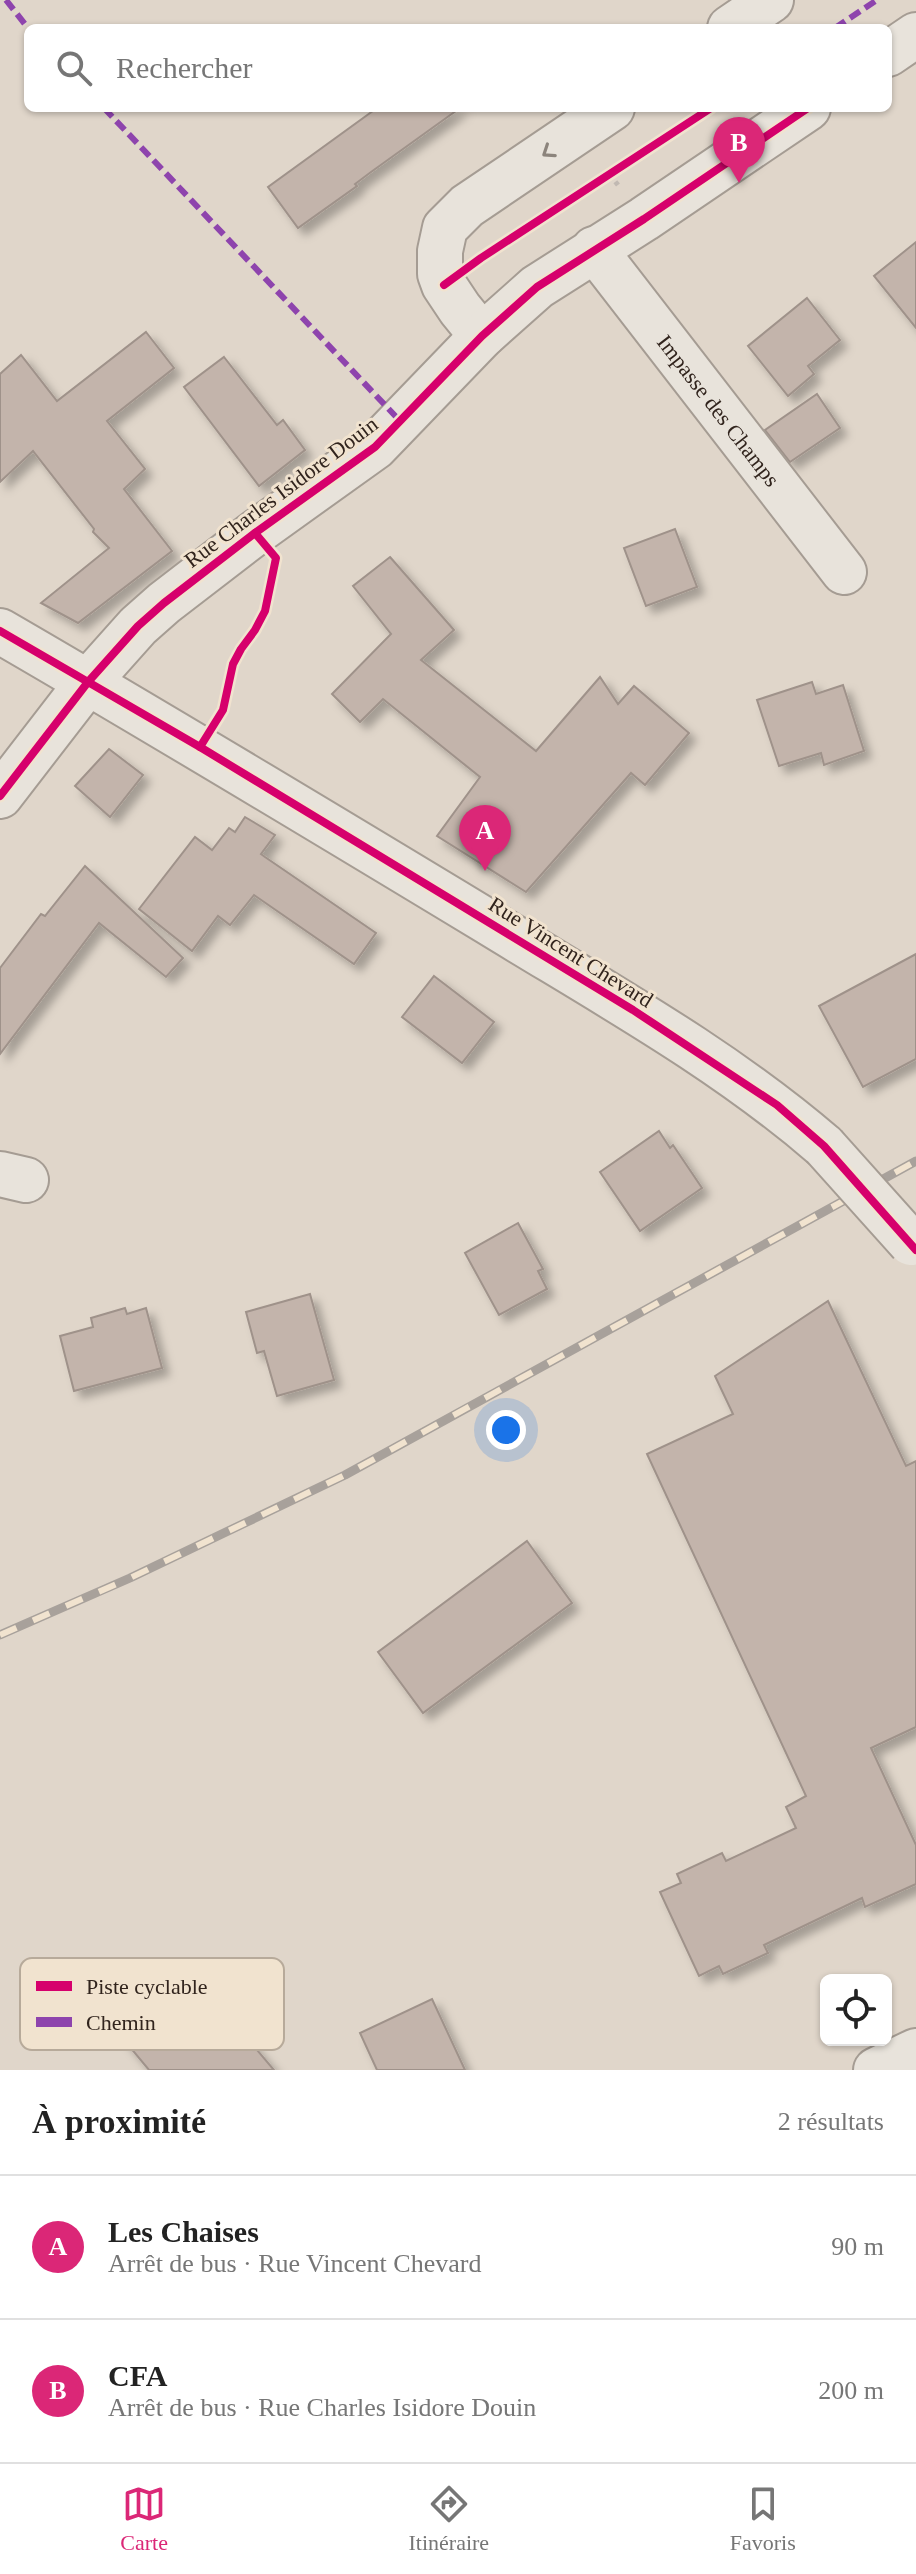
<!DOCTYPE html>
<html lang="fr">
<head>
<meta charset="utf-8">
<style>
  :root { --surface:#fff; --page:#f2f2f2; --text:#222; --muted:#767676; --line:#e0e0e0; --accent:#db2777 }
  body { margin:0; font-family:"Times New Roman",serif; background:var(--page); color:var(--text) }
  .controls { position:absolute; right:24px; bottom:24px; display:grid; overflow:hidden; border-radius:12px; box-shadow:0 2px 6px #0004 }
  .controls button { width:72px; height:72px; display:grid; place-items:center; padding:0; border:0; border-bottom:2px solid var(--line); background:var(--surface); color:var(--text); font:40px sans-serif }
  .you { position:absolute; left:506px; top:1430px; width:28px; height:28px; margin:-20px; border:6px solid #fff; border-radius:50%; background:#1a73e8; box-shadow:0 0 0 12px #1a73e833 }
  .badge { display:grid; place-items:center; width:52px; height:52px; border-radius:50%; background:var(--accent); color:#fff; font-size:26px; font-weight:700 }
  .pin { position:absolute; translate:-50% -66px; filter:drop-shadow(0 2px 4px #0008) }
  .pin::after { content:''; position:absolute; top:42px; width:28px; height:24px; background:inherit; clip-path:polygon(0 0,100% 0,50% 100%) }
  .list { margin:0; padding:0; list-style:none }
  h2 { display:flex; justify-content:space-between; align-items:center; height:104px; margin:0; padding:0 32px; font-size:34px }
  h2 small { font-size:26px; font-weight:400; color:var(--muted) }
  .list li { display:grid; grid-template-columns:52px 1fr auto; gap:24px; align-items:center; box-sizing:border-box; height:144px; padding:0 32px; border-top:2px solid var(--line) }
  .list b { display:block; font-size:30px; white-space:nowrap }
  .list p { margin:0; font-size:26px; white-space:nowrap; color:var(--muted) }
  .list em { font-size:26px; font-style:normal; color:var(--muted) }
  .icon { flex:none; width:44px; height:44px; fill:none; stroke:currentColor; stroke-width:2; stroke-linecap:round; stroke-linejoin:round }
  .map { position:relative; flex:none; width:916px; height:2070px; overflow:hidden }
  .search { position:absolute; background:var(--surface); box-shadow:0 2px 6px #0004; left:24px; right:24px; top:24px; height:88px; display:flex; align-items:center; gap:20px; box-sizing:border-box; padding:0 28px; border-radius:12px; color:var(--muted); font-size:30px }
  .sheet { height:392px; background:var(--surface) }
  nav { display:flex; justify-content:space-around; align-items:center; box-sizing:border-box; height:112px; border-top:2px solid var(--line); background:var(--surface); font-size:22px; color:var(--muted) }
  nav a { display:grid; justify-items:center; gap:4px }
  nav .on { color:var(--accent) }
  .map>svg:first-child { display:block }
  .building { fill:#c3b4ab; stroke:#9f928a; stroke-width:2; filter:url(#shadow) }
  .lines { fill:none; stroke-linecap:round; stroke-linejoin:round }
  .minor-casing { stroke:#a59c93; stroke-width:48 }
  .path { stroke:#c1b9b2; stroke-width:5; stroke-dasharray:6 4; stroke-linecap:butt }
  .minor { stroke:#e8e3db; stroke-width:44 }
  .rail-casing { stroke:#a8a19b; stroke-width:9 }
  .rail { stroke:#f1e3cf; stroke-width:6; stroke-dasharray:18; stroke-linecap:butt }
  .minor-bridge-casing { stroke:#a59c93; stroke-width:48; stroke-linecap:butt }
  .minor-bridge { stroke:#e8e3db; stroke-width:44 }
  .quiet { stroke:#8e44ad; stroke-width:6; stroke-dasharray:12 6; stroke-linecap:butt }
  .cycleway-casing { stroke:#f1e3cf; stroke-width:13 }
  .cycleway { stroke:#d6006c; stroke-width:8 }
  .oneway { stroke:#8c847c }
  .labels { text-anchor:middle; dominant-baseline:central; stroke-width:6; stroke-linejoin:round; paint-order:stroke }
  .street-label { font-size:22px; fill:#31241d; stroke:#f1e3cf }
  .key { fill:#f1e3cf; stroke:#b7aa9a; stroke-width:2 }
  .key-label { font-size:22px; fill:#31241d }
</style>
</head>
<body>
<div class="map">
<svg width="916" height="2070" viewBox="0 0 916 2070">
  <defs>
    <filter id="shadow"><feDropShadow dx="7" dy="7" stdDeviation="4" flood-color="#0004"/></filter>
  </defs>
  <rect width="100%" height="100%" fill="#e0d6ca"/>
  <g class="building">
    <polygon points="377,108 460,108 371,172 355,184 357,186 298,228 268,187"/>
    <polygon points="916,242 916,328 874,276"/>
    <polygon points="807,298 840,340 808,366 814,374 788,396 748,346"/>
    <polygon points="146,332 174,368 107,421 145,469 124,489 172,551 78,623 41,603 109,548 93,532 94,529 33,451 0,482 0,374 21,355 57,401"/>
    <polygon points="224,357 277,425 283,420 305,450 259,486 184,387"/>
    <polygon points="817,394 840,428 790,462 765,430"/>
    <polygon points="675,529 697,587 646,606 624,548"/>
    <polygon points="390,557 454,630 421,660 536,751 600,677 618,704 634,686 689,733 645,785 631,773 526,892 437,836 480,777 383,699 360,722 332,694 391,634 353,586"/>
    <polygon points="812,682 816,694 843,685 864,751 824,765 821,753 779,766 757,700"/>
    <polygon points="109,749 143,775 110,817 75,786"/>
    <polygon points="245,817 275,835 261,854 265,857 376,933 354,964 254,895 230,925 218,916 192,951 139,909 195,837 212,850 229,828 235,832"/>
    <polygon points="85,866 183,958 166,977 99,923 0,1054 0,968 41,914 45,916"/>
    <polygon points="916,954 916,1059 863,1087 819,1006"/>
    <polygon points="434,976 494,1022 462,1063 402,1017"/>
    <polygon points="659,1131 670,1148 673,1145 702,1188 640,1231 600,1172"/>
    <polygon points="518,1223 543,1269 538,1271 547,1289 499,1315 465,1253"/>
    <polygon points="310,1294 334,1380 277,1396 264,1351 257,1353 246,1312"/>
    <polygon points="828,1301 906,1466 916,1461 916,1727 871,1748 916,1845 916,1884 865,1907 862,1898 764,1945 768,1953 723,1974 719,1966 699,1976 660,1892 681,1883 677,1874 722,1853 726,1861 796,1828 786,1807 806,1796 647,1454 733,1414 715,1376"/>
    <polygon points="125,1308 127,1314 146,1308 162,1368 74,1391 60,1336 93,1327 91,1318"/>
    <polygon points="527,1541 572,1603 423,1713 378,1652"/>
    <polygon points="192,1973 274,2070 149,2070 119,2034"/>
    <polygon points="432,1999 465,2070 377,2070 360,2033"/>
  </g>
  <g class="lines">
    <g class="minor-casing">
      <g id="minor">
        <polyline points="730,28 771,0"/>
        <polyline points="888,54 916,35"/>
        <path id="s1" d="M594,249L844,572"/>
        <polyline points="482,336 460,309 444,285 440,274 440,251 445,228 467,206 612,108"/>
        <path d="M0,631C164,726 326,824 488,922C602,992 722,1058 824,1146"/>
        <polyline points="0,796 88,682 138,626 164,603 255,533 375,447 482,336 537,287 644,219 808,108"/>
        <polyline points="0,1174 26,1180"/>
        <polyline points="876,2070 916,2051"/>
      </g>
    </g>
    <g class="path">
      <polyline points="609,174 618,185"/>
      <polyline points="221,713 233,664 241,649 255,630 265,611 273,574"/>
    </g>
    <use href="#minor" class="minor"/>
    <g class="rail-casing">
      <polyline id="rail" points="0,1635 130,1578 345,1475 916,1161"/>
    </g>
    <use href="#rail" class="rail"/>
    <g class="minor-bridge-casing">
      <polyline id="minor-bridge" points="824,1146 911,1243"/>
    </g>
    <use href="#minor-bridge" class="minor-bridge"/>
    <g class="quiet">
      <polyline points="6,0 28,28"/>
      <polyline points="835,28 877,0"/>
      <polyline points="104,108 401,422"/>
    </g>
    <g class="cycleway-casing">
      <g id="cycleway">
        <polyline points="444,285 481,258 711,108"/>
        <polyline points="0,631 200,747 633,1010 777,1105 824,1146 916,1250"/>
        <polyline points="200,747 223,710 233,664 241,649 255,630 265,611 276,558 255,533"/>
        <polyline points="0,796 88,682 138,626 164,603 255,533 375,447 482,336 537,287 644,219 808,108"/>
      </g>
    </g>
    <use href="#cycleway" class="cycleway"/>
  </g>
  <defs><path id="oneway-chevron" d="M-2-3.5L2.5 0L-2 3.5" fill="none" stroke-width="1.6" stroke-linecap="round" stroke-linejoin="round" transform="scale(2)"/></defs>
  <use class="oneway" href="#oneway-chevron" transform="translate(548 152) rotate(146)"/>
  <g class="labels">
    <g class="street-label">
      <text stroke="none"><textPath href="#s1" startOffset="204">Impasse des Champs</textPath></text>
      <text transform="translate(281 492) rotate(-37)">Rue Charles Isidore Douin</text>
      <text transform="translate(571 952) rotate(32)">Rue Vincent Chevard</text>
    </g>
  </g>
  <rect x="20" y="1958" width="264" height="92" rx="12" class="key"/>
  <rect x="36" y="1981" width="36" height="10" fill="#d6006c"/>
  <rect x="36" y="2017" width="36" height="10" fill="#8e44ad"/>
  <g class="key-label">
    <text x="86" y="1994">Piste cyclable</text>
    <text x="86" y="2030">Chemin</text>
  </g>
</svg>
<div class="controls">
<button><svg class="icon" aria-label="locate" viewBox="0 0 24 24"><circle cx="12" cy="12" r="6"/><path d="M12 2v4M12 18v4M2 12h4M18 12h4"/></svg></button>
</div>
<div class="you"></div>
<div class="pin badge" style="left:485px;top:871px">A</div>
<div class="pin badge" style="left:739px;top:183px">B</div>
<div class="search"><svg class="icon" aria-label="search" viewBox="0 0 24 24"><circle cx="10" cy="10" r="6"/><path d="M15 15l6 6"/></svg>Rechercher</div>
</div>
<section class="sheet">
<h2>À proximité<small>2 résultats</small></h2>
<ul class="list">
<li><span class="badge">A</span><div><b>Les Chaises</b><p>Arrêt de bus · Rue Vincent Chevard</p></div><em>90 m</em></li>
<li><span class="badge">B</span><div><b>CFA</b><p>Arrêt de bus · Rue Charles Isidore Douin</p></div><em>200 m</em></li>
</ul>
</section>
<nav>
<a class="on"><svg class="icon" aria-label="map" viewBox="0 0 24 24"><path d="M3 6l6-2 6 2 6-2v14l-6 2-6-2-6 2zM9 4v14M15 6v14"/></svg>Carte</a>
<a><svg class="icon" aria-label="directions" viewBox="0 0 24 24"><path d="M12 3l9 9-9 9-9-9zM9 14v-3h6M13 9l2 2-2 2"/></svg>Itinéraire</a>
<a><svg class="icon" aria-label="saved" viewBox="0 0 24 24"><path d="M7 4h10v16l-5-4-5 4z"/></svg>Favoris</a>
</nav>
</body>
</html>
